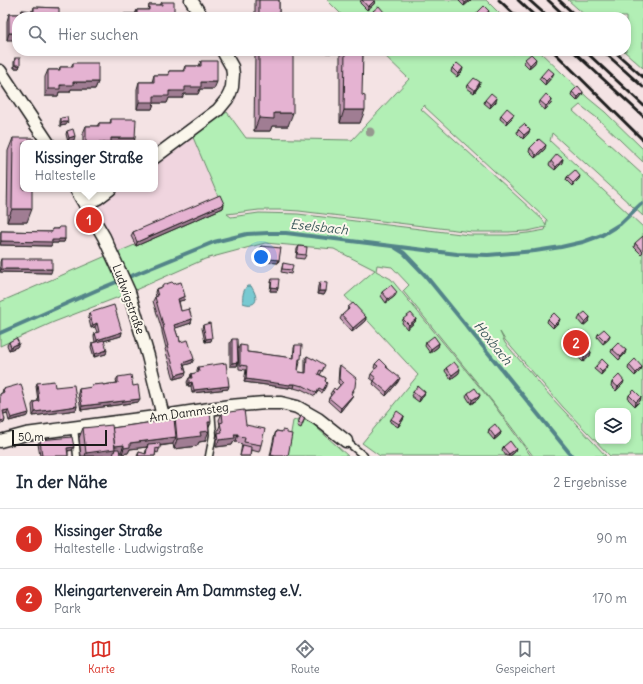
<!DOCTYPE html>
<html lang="de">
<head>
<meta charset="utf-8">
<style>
  :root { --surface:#fff; --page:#f2f2f3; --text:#1f2937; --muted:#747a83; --line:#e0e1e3; --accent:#d93025 }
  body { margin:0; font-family:Delius,sans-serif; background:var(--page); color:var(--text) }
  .controls { position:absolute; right:12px; bottom:12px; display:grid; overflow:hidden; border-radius:8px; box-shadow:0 2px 6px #0003 }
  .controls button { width:36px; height:36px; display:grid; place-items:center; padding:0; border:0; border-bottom:1px solid var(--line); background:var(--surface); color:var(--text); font:20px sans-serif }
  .scale { position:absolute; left:12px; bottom:10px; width:95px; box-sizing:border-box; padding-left:4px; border:2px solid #1c1c1c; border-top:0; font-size:11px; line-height:14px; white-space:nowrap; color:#1c1c1c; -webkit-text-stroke:3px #fbf7ec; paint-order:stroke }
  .you { position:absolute; left:261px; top:257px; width:14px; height:14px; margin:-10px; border:3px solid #fff; border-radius:50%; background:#1a73e8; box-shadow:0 0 0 6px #1a73e833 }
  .badge { display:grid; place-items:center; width:26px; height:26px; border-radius:50%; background:var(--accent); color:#fff; font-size:13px; font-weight:700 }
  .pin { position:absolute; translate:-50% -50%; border:2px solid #fff; box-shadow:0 1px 4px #0006 }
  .popup { position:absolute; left:20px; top:140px; width:138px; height:52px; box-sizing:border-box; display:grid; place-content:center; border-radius:8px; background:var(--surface); filter:drop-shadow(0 1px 3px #0005); font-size:13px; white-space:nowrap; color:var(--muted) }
  .popup b { font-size:15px; color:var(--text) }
  .popup::after { content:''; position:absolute; left:50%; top:100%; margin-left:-8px; border:8px solid transparent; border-top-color:var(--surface) }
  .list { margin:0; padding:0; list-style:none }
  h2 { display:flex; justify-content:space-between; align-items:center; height:52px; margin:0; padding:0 16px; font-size:17px }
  h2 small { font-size:13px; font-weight:400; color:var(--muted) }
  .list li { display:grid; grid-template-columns:26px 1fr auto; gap:12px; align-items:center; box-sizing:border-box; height:60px; padding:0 16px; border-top:1px solid var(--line) }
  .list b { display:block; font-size:15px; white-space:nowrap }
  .list p { margin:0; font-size:13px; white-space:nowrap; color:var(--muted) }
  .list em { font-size:13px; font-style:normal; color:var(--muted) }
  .icon { flex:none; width:22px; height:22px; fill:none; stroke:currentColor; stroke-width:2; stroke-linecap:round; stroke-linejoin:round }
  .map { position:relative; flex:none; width:643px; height:456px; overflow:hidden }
  .search { position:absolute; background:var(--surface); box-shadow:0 2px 6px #0003; left:12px; right:12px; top:12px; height:44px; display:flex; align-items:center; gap:10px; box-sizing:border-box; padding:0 14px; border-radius:16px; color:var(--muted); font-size:15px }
  .sheet { height:172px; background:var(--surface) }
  nav { display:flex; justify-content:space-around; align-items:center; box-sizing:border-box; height:56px; border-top:1px solid var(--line); background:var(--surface); font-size:11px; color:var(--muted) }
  nav a { display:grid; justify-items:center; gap:2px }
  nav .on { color:var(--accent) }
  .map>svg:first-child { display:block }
  .built { fill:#f0d5df }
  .green { fill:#b2efb5; stroke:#678668; fill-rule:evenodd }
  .water { fill:#78c9d1; stroke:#538489 }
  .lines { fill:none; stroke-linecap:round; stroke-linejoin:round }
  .stream { stroke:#538489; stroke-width:4 }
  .lane-casing { stroke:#1c1c1c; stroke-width:9 }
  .street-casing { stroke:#1c1c1c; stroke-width:15 }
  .lane { stroke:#fbf7ec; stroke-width:6 }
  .street { stroke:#fbf7ec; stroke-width:12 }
  .rail { stroke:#1c1c1c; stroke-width:3 }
  .tree { fill:#96988f }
  .wall { fill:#c59ab5; stroke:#1c1c1c }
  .shaded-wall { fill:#a07d93; stroke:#1c1c1c }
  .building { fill:#e5b3d2; stroke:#1c1c1c }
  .labels { text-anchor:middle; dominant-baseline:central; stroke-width:4; stroke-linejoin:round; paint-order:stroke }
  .street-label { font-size:12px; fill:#1c1c1c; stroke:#fbf7ec }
  .water-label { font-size:13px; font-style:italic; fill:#3c595b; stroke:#fbf7ec }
</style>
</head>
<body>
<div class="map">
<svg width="643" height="456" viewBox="0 0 643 456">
  <rect width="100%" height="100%" fill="#f4e3e4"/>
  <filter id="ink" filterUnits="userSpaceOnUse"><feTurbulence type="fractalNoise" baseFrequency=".025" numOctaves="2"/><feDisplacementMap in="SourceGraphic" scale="8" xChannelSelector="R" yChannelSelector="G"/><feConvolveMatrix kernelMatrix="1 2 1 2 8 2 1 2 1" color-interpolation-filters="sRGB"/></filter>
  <g filter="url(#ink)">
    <polygon class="built" points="192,135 224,208 118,252 101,220 98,213 98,206 99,200 115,189 155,189 155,161"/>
    <g class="green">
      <polygon points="327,0 486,0 503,17 344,17"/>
      <polygon points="568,0 643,0 643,68 624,51 626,51 626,17 587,17"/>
      <path d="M380,51H539L588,98L605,112L643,149V162L597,118L580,105L573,111L643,175V216L552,133L550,141L643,227V456H610L563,407L505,340L500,332L505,343L551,397L606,456H533L492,401L403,291L409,285L392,267L377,265L376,271L391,279L491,401L531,456H380L362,443L418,375L345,296L375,270L334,249L265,243L205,259L133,291L118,252L223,208L192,135L227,112L246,138L352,140L409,79ZM425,105V107L547,220L546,226L543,220L421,109ZM259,210H283L299,211L472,232H509L528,231L546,227L545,230L528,233L508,235H469L298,214L259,213L231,217L227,214ZM598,411H628V441H598Z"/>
      <polygon points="106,256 124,295 54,322 0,346 0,302"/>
      <polygon points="305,417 348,456 287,456 293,421"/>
    </g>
    <path class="water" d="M247,286H251C253,289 256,295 256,298C256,306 248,305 243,303C242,297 243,291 247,286Z"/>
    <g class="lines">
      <g class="stream">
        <polyline points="396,248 404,253 425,275 572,456"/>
        <polyline points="0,333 97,290 214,242 247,234 268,233 286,233 457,254 488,255 535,251 561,247 583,242 602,235 620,224 641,204"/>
      </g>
      <g class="lane-casing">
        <g id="lane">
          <polyline points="74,427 77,456"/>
          <polyline points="346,441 364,456"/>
          <polyline points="209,456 213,435 211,409"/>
        </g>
      </g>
      <g class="street-casing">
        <g id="street">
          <polyline points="191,0 202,17"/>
          <polyline points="0,71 48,143"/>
          <polyline points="155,157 218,110 227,99 230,93 232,87 233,74 232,67 223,51"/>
          <polyline points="76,189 104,237 129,292 148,356 163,416"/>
          <polyline points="86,204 98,198 110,189"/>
          <polyline points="0,441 26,434 71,428 163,416 230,406 265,403 281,403 297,407 318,419 346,441"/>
        </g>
      </g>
      <use href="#lane" class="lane"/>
      <use href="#street" class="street"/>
      <g class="rail">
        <polyline points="499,0 517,17"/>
        <polyline points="518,0 536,17"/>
        <polyline points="529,0 548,17"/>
        <polyline points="548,0 566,17"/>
        <polyline points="559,0 577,17"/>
        <polyline points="553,51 643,140"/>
        <polyline points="573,51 643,116"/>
        <polyline points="585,51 643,105"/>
        <polyline points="603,51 643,87"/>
        <polyline points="614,51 643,77"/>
      </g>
    </g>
    <circle class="tree" cx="370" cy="132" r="4.5"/>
    <g class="wall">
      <rect x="255" y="0" width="24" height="17"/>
      <polygon points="361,0 375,0 374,4 367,10 360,3"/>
      <polygon points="460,0 471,0 464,6 459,1"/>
      <polygon points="162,2 174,17 123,17 124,14 135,14 137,10 148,10 149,5 160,5"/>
      <polygon points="34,7 59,8 7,40 7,21 9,14 21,14 22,10 33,11"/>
      <polygon points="373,11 383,15 381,17 375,17 372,14"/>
      <polygon points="477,13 488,14 485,17 476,17"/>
      <polygon points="188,51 195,51 190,54"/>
      <polygon points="255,51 363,51 360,123 340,123 340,53 293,52 288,126 272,126 270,131 254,131"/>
      <polygon points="510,51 517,51 513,54"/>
      <polygon points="15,58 20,65 19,68 14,68 14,62"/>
      <polygon points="525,59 535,63 529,68 524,63"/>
      <polygon points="201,61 214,89 200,89 198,94 184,94 182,98 169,98 167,103 154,103 152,109 137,109 137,89 139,82 152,82 154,75 168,75 169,71 183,71 185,66 199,66"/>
      <polygon points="73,63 98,82 95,89 71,89 70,92 59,92 58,96 45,96 45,77 48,70 59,70 60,67 71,67"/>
      <polygon points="452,68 462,72 457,77 451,72"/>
      <polygon points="541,76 552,77 545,85 539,79"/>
      <polygon points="480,82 479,86 474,93 467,88 468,85"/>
      <polygon points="572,92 583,92 582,95 577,101 571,95"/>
      <polygon points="485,100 496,102 490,108 484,103"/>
      <polygon points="552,100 551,104 545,110 539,105 540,101"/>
      <polygon points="501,115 512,118 506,124 500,119"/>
      <polygon points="61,118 66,125 60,126 60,121"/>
      <polygon points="111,119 134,143 83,143 83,133 86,126 97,126 99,123 110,123"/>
      <polygon points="518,129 530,130 528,134 523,139 517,133"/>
      <polygon points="67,131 74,140 68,142 66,134"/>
      <polygon points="13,138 27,222 7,222 8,151"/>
      <polygon points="530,148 545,149 535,158 529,152"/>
      <polygon points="551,161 562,163 555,170 549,165"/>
      <polygon points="567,177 579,179 572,186 566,180"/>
      <polygon points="224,204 223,208 136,246 131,236 133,232"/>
      <polygon points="59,227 65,239 64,242 58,242 58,243 52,243 51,246 0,245 0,235 1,231 51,232 52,229 58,229"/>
      <polygon points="635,243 643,252 641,254 634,247"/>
      <polygon points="261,246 279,260 278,263 258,261 260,250"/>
      <polygon points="299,246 306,255 304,259 296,258 297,249"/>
      <polygon points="1,259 51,273 0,272 0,262"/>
      <polygon points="283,263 292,270 291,274 281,272"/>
      <polygon points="272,279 278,288 277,291 270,291 271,282"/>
      <polygon points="320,282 326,291 324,295 317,294 318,286"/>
      <polygon points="156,289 185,296 184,300 179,301 181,311 192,319 191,323 175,328 178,337 192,363 184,365 186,372 185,376 174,379 165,349 166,348 162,332 162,330 153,301 155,297 156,297 155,292"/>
      <polygon points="382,292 395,296 386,303 381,296"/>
      <polygon points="348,307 366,317 365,321 352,332 340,319 342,315 347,311"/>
      <polygon points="89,313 122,332 121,336 104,341 106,354 94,357 91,347 92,343 95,342 94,336 95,333 97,332 95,327 91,328 88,316"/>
      <polygon points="580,316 590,317 589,321 583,326 578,320"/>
      <polygon points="403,319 416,319 415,322 407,329 402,323"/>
      <polygon points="548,319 559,322 553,328 547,322"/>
      <polygon points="203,325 211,341 205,342 202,328"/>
      <polygon points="598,334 609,339 603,344 597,337"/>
      <polygon points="564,335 574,335 573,339 567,344 563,338"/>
      <polygon points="232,339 238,362 237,366 230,366 230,343"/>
      <polygon points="9,342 19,343 17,347 9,350 7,345"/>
      <polygon points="426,342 439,343 438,347 430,353 425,346"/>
      <polygon points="240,345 247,352 293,358 294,348 295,345 300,362 298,371 299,372 305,373 305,359 307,356 324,368 320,375 319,374 326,378 325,382 326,386 322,393 318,391 315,396 301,389 301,390 294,388 289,387 289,388 244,382 246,370 239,369 238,349"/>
      <polygon points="612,349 625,354 619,360 611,352"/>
      <polygon points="579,352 591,352 590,356 583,362 577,356"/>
      <polygon points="375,364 387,366 387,367 398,382 386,396 373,384 374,381 370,378 371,374 376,369 374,368"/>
      <polygon points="340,365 354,391 352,394 353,395 351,398 340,412 328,401 329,398 331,395 330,394 332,391 336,390 340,385 338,383 339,368"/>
      <polygon points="608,365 607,368 601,375 594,369 596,366"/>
      <polygon points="629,365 641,370 635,376 628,369"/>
      <polygon points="198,367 228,389 192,393 191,386 188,386 187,382 189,378 190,378 191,374 197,373 197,370"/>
      <polygon points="446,368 459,373 451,379 445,371"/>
      <polygon points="118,377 133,386 138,402 81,410 78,393 79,389 91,388 92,385 103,385 117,383 116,380"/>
      <polygon points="612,382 623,384 616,391 611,386"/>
      <polygon points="37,383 55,387 77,406 76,410 33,416 32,405 34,402 38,401 36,386"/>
      <polygon points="3,389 28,416 9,421 7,413 3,414 4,423 0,424 0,394 2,393"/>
      <polygon points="413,392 424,395 419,402 411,396"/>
      <polygon points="468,393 480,395 478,399 471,404 466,396"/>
      <polygon points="629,395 641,397 640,401 635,406 628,399"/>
      <polygon points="222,413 246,425 261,445 259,452 251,450 250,456 240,456 242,444 236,442 236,441 234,441 232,445 216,447 216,440 218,433 218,430 220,425 219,420"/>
      <polygon points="175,416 208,428 205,441 199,442 197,446 174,449 173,444 160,446 158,453 156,452 155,456 137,456 139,452 145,454 147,447 130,449 128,453 122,454 121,452 119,452 121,456 81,456 79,438 83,428 112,428 174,419"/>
      <polygon points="301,416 305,418 301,428 297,426"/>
      <polygon points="404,416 403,420 398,427 390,422 391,419"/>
      <polygon points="489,429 501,432 500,435 494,440 488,433"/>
      <polygon points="276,431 282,432 288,456 270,456 274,437"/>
      <polygon points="40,440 74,447 72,450 68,451 68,456 40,456 38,444"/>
      <polygon points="503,447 515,452 510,456 506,456 502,450"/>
    </g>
    <g class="shaded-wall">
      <polygon points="375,0 374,4 367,10 368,7"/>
      <polygon points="469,0 471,0 464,6 465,3"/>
      <polygon points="489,11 488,14 485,17 482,17"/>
      <polygon points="384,12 383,15 381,17 379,17"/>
      <polygon points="9,33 17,33 17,40 7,40"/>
      <polygon points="191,51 195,51 190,54"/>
      <polygon points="289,51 341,51 340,53 288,52"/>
      <polygon points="536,59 535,63 529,68 530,65"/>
      <polygon points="15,65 20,65 19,68 14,68"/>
      <polygon points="463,68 462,72 457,77 458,74"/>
      <polygon points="554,73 552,77 545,85 546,81"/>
      <polygon points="73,82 98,82 95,89 71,89 70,92 59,92 58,96 45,96 48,89"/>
      <polygon points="201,82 217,82 214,89 200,89 198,94 184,94 182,98 169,98 167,103 154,103 152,109 137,109 139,102 154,96"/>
      <polygon points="480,82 479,86 474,93 475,90"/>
      <polygon points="583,92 582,95 577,101 578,97"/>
      <polygon points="497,98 496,102 490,108 491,105"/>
      <polygon points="552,100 551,104 545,110 546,106"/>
      <polygon points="344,110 365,110 360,123 340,123"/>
      <polygon points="274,113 293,113 288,126 272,126 270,131 254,131 259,118"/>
      <polygon points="514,114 512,118 506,124 507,121"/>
      <polygon points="61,122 68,122 66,125 60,126"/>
      <polygon points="530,130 528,134 523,139 524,135"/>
      <polygon points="75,136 74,140 68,142 69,138"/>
      <polygon points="111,138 135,138 134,143 98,143 99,142"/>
      <polygon points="546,145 545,149 535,158 536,155"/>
      <polygon points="563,159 562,163 555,170 556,167"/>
      <polygon points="580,176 579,179 572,186 573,183"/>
      <polygon points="224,204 223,208 136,246 137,242"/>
      <polygon points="12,209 32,209 27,222 7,222"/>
      <polygon points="59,239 65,239 64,242 58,242 58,243 52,243 51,246 0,245 1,241 52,240"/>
      <polygon points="260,258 279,260 278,263 258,261"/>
      <polygon points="1,269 52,269 51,273 0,272"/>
      <polygon points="271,287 278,288 277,291 270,291"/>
      <polygon points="319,291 326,291 324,295 317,294"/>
      <polygon points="397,292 395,296 386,303 388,299"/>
      <polygon points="185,296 184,300 176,302 178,299"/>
      <polygon points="366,317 365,321 352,332 353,328"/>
      <polygon points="590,317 589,321 583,326 585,322"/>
      <polygon points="192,319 191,323 173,329 174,325"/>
      <polygon points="416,319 415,322 407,329 409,325"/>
      <polygon points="560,319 559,322 553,328 554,325"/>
      <polygon points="97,323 95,327 91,328 93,325"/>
      <polygon points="122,332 121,336 96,343 97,340"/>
      <polygon points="574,335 573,339 567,344 568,340"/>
      <polygon points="610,335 609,339 603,344 605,341"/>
      <polygon points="212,338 211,341 205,342 206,339"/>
      <polygon points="19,343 17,347 9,350 11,347"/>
      <polygon points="439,343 438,347 430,353 431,349"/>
      <polygon points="107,350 106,354 94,357 95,354"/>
      <polygon points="626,350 625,354 619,360 621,357"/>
      <polygon points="591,352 590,356 583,362 584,358"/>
      <polygon points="194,359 192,363 182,366 183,363"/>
      <polygon points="238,362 237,366 230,366 232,363"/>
      <polygon points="608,365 607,368 601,375 602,372"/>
      <polygon points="642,367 641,370 635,376 636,373"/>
      <polygon points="460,369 459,373 451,379 452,375"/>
      <polygon points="186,372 185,376 174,379 176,375"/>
      <polygon points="400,378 398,382 386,396 387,392"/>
      <polygon points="246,379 290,384 295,384 294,388 289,387 289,388 244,382"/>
      <polygon points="624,381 623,384 616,391 618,387"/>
      <polygon points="192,382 191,386 188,386 189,383"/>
      <polygon points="229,386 228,389 192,393 194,390"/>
      <polygon points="425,392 424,395 419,402 420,398"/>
      <polygon points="353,395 351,398 340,412 341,408"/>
      <polygon points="480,395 478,399 471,404 472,400"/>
      <polygon points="641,397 640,401 635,406 636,402"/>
      <polygon points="140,399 138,402 81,410 82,406"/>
      <polygon points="77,406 76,410 33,416 35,412"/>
      <polygon points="8,410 7,413 1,415 3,411"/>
      <polygon points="29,413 28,416 9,421 11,418"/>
      <polygon points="404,416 403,420 398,427 399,424"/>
      <polygon points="5,420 4,423 0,424 0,421"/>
      <polygon points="208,422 211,422 207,431 209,431 205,441 199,442 197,446 174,449 177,439 200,432"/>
      <polygon points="501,432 500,435 494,440 495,437"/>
      <polygon points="234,434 238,434 236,441 234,441 232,445 216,447 219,440"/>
      <polygon points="176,437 173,444 147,447 148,444 147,447 130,449 128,453 122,454 124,448 130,443"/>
      <polygon points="124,445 121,452 114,453 113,456 85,456 86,453 113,446"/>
      <polygon points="74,447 72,450 66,451 67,448"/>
      <polygon points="516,449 515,452 510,456 508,456 509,454"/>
    </g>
    <g class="building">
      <rect x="259" y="0" width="20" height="17"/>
      <polygon points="362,0 375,0 368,7"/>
      <polygon points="463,0 469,0 465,3"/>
      <polygon points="162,2 174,2 174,17 124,17 124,14 137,14 137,10 149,10 149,5 162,5"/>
      <polygon points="379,6 384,12 379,17 373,11"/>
      <polygon points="484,6 489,11 482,17 480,17 477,13"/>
      <polygon points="34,7 59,8 59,17 17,17 17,33 9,33 9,14 22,14 22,10 34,11"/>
      <polygon points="259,51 293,51 293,113 274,113 274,119 259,118"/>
      <polygon points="345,51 363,51 362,95 365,96 365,110 344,110"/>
      <polygon points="531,54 536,59 530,65 525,59"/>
      <rect x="15" y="58" width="5" height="7"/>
      <polygon points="201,61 217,61 217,82 201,82 201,87 185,87 185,91 169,91 169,96 154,96 154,102 139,102 139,82 154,82 154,75 169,75 169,71 185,71 185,66 201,66"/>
      <polygon points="73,63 98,63 98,82 73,82 73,85 60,85 60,89 48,89 48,70 60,70 60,67 73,67"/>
      <polygon points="457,63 463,68 458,74 452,68"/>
      <polygon points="548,68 554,73 546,81 541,76"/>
      <polygon points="474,78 480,82 475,90 468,85"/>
      <polygon points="578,86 583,92 578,97 572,92"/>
      <polygon points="491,93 497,98 491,105 485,100"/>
      <polygon points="546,94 552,100 546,106 540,101"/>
      <polygon points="507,108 514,114 507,121 501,115"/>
      <polygon points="67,117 68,122 61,122 61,118"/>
      <polygon points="111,119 136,119 135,138 111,138 111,142 99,142 99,143 86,143 86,126 99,126 99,123 111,123"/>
      <polygon points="524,124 530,130 524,135 518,129"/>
      <polygon points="73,129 75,136 69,138 67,131"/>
      <polygon points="13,138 33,138 33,143 23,143 23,189 32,189 32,209 12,209"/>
      <polygon points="539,139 546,145 536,155 530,148"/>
      <polygon points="557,154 563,159 556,167 551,161"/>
      <polygon points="575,170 580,176 573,183 567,177"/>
      <polygon points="220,195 224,204 137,242 133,232"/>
      <polygon points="59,227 65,227 65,239 59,239 59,240 52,240 52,242 1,241 1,231 52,232 52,229 59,229"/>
      <polygon points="643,236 643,250 642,251 635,243"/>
      <polygon points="261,246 281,248 279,260 260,258"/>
      <polygon points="299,246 307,247 306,255 297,254"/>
      <rect x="1" y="259" width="51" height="10"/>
      <polygon points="283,263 293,265 292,270 282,269"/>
      <polygon points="272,279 279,279 278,288 271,287"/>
      <polygon points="172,282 174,284 181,282 185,296 178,299 181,311 189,309 192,319 174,325 178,337 179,336 180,342 188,340 194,359 183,363 186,372 176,375 167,346 168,346 163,328 164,328 155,297 158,296 156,289 162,287 163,285"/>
      <polygon points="320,282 327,283 326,291 319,291"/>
      <polygon points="391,285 397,292 388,299 382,292"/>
      <polygon points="353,303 366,317 353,328 342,315 349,309 348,307"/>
      <polygon points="114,305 122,332 97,340 95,333 99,332 97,323 93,325 89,313"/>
      <polygon points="585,312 590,317 585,322 580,316"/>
      <polygon points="411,313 416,319 409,325 403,319"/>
      <polygon points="554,313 560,319 554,325 548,319"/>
      <polygon points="210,323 212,338 206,339 203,325"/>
      <polygon points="604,329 610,335 605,341 598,334"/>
      <polygon points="569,330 574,335 568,340 564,335"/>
      <polygon points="434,336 439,343 431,349 426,342"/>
      <polygon points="16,338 19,343 11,347 9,342"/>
      <polygon points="232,339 237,339 238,362 232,363"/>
      <polygon points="104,340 107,350 95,354 92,343"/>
      <polygon points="618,343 626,350 621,357 612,349"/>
      <polygon points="240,345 247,346 247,352 294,358 295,345 302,345 301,359 299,359 298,371 299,372 306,373 307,356 313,359 313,358 325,365 322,371 320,370 318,374 326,378 325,381 327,383 323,390 319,388 317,393 302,385 302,386 295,384 290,384 290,385 246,379 247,366 240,365"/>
      <polygon points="585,346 591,352 584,358 579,352"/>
      <polygon points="380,359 387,366 386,367 400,378 387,392 374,381 376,378 371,374 378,366 375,364"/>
      <polygon points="602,359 608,365 602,372 596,366"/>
      <polygon points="635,359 642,367 636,373 629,365"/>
      <polygon points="454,362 460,369 452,375 446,368"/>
      <polygon points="226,363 229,386 194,390 192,382 189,383 189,378 192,378 191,374 199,372 198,367"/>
      <polygon points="340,365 356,378 355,387 351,394 353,395 341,408 329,398 334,392 332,391 334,388 336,390 343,382 339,379"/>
      <polygon points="131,375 133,386 138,385 140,399 82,406 79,389 92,387 92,385 103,384 103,385 118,383 118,377"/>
      <polygon points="619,375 624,381 618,387 612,382"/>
      <polygon points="54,381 55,387 74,385 77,406 35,412 34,402 39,401 37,383"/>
      <polygon points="21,384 29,413 11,418 8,410 3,411 5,420 0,421 0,394 4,392 3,389"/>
      <polygon points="418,386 425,392 420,398 413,392"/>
      <polygon points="475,388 480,395 472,400 468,393"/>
      <polygon points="634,390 641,397 636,402 629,395"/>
      <polygon points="244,410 246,425 265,429 261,445 244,442 245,437 238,436 238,434 234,434 235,438 219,440 218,433 222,432 220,423 223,422 222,413"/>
      <polygon points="397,411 404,416 399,424 391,419"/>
      <polygon points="210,412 211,422 208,422 209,431 200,432 201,436 177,439 175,416"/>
      <polygon points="301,416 305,418 302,424 298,423"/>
      <polygon points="174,419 176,437 130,443 130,447 124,448 124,445 115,446 112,428"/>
      <polygon points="495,424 501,432 495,437 489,429"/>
      <polygon points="112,425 115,449 86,453 83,428"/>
      <polygon points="282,430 287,431 287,433 292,434 288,456 275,456 271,455 276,431 282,432"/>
      <polygon points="72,437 74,447 67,448 68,456 42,456 40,440"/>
      <polygon points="510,441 516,449 509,454 503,447"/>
      <polygon points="160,443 160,449 156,448 155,456 138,456 139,452 146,454 148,444"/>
      <polygon points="243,445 251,447 250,456 240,456"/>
      <polygon points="115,449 119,449 120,454 121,455 121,456 113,456"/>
    </g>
  </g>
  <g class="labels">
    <g class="street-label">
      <text transform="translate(129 299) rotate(70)">Ludwigstraße</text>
      <text transform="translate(189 412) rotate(-8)">Am Dammsteg</text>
    </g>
    <g class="water-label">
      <text transform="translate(319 227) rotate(6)">Eselsbach</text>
      <text transform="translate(493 343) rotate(51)">Hoxbach</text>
    </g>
  </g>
</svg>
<div class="controls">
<button><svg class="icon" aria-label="layers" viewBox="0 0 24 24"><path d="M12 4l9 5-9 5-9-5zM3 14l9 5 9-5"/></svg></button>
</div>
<div class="scale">50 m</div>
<div class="you"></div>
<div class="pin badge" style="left:89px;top:220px">1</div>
<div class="popup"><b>Kissinger Straße</b>Haltestelle</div>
<div class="pin badge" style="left:576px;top:343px">2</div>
<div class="search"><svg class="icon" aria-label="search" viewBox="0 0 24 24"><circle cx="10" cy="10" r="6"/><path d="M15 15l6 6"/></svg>Hier suchen</div>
</div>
<section class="sheet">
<h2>In der Nähe<small>2 Ergebnisse</small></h2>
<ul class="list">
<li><span class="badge">1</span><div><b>Kissinger Straße</b><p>Haltestelle · Ludwigstraße</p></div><em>90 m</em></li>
<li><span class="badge">2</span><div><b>Kleingartenverein Am Dammsteg e.V.</b><p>Park</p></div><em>170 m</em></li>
</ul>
</section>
<nav>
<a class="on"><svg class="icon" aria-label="map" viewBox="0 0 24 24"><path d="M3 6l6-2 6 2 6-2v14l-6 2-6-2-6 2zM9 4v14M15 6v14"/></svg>Karte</a>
<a><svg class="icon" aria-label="directions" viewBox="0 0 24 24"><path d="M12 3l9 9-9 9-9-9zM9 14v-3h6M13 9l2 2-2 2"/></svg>Route</a>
<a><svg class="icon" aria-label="saved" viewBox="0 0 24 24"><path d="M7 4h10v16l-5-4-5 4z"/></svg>Gespeichert</a>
</nav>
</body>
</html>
